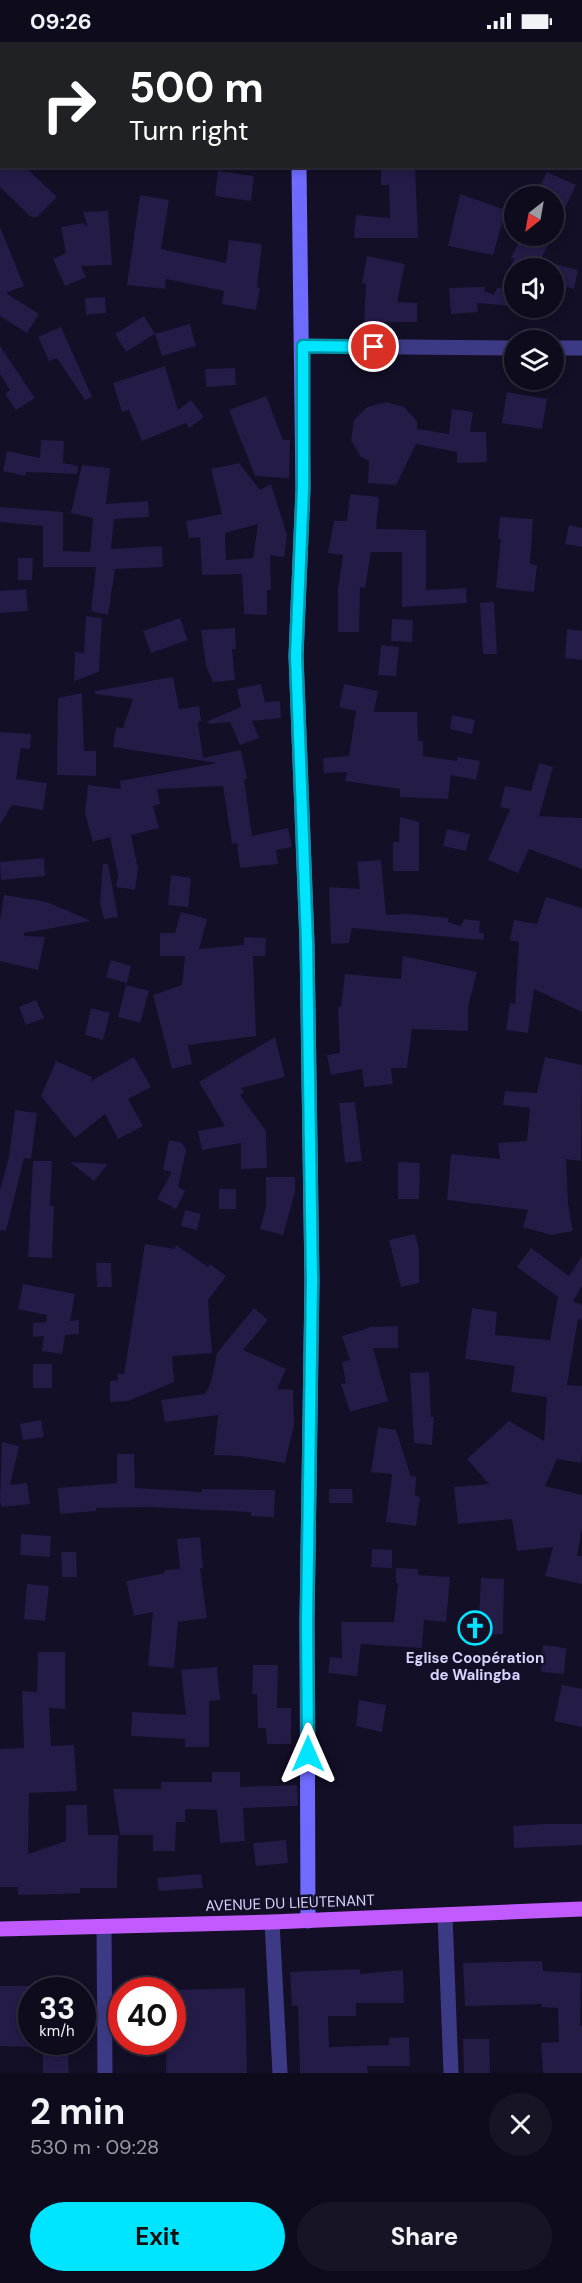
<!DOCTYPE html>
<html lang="en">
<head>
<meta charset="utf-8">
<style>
	:root { --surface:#0e0b1c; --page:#171425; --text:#f1f3f6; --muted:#9b9ba3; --line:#2e2b3b; --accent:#00e5ff }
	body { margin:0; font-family:"DM Sans",sans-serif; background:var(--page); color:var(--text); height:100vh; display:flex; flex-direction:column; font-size:22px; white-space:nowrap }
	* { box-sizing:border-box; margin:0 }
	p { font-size:20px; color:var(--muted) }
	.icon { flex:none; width:33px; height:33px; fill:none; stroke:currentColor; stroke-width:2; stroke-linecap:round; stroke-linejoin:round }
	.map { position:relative; height:2031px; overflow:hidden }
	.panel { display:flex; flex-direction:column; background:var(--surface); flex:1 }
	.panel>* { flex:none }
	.top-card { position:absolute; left:0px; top:0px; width:582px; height:126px; box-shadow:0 3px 9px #0003,0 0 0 2px var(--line); background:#202124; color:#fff; overflow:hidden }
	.needle { width:39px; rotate:211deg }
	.fabs { position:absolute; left:504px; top:144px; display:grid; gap:12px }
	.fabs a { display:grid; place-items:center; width:60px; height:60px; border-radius:50%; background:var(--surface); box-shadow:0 3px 9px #0003,0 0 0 2px var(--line); font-size:30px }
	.speed { position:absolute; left:18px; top:1935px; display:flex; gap:12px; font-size:30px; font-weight:700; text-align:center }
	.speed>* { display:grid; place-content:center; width:78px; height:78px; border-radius:50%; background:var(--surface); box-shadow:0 3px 9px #0003,0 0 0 2px var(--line); line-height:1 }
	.speed small { font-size:15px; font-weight:400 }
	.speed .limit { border:9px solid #d22; background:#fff; color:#111 }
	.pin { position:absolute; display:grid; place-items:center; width:51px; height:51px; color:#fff; margin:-26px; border:3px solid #fff; border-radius:50%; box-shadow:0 2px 6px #0007 }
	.me { position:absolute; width:66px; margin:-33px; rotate:0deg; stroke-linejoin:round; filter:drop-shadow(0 0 4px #0008) }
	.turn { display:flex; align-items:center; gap:21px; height:126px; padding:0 30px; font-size:27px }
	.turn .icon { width:78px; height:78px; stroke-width:2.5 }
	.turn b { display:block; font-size:42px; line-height:51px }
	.round { display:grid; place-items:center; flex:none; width:63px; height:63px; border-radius:32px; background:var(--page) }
	.headline { display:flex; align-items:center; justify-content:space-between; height:102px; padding:0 30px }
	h1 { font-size:36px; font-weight:700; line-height:45px }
	.cta { display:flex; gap:12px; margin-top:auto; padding:12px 30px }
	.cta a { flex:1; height:69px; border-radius:36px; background:var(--accent); color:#111; font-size:24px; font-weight:700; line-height:69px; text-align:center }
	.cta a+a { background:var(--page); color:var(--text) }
	.status { display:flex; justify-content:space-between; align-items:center; height:42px; padding:0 30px; background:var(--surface); direction:ltr }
	.status svg { height:16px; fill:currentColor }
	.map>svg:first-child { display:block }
</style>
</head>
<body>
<div class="status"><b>09:26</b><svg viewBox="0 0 49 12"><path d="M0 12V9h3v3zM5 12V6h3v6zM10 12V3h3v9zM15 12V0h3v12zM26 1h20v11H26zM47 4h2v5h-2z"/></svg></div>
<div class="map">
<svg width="582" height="2031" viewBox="0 0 582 2031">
	<rect width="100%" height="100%" fill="#130f26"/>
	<path fill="#241b47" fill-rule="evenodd" d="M 0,124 L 24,124 L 57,155 L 37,175 L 31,175 L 0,145 Z
		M 381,124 L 415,124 L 418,196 L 354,196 L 356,173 L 390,176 L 389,143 L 381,143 Z
		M 218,129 L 254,134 L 251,159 L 215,154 Z
		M 547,130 L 576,143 L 554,190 L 554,154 L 540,154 L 543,147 L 539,146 Z
		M 460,152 L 506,168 L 493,213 L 448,204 Z
		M 140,153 L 169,158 L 161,207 L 226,221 L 229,198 L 262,202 L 257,245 L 260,246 L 256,268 L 222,262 L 224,249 L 166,237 L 165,247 L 127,243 Z
		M 108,169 L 112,223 L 81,224 L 86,235 L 65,244 L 53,217 L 66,211 L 61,185 L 83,181 L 88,185 L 83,170 Z
		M 0,185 L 24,244 L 6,251 L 39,272 L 27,291 L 0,274 Z
		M 522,194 L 552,194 L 537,226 L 510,226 L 514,216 L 511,216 Z
		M 367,214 L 405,222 L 397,260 L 417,261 L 417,280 L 364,280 L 366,242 L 362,241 Z
		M 554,222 L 578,228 L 574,247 L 554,242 Z
		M 475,245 L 485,245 L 484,249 L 494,253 L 497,246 L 514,247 L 514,264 L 477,261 L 478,270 L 451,272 L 449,246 Z
		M 105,255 L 106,271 L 86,273 L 85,256 Z
		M 144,274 L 155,292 L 126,310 L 115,292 Z
		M 190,282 L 196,304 L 162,314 L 155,292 Z
		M 61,285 L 92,355 L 85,358 L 57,316 L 49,319 L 38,295 Z
		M 0,304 L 35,356 L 16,368 L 5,352 L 10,348 L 0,332 Z
		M 165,324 L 178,368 L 191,358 L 204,375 L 189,386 L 186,381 L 142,399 L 129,368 L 122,370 L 113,341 Z
		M 235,326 L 236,343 L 206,345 L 205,327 Z
		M 507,350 L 547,357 L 542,387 L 502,381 Z
		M 266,354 L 283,398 L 290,398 L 289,436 L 255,434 L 229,368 Z
		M 386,360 L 404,365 L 417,379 L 417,387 L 449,392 L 452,367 L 473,370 L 470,390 L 486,390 L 487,420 L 457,421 L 457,410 L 416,402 L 396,443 L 368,441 L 369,419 L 361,415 L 351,398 L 354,378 L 367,365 Z
		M 41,398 L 64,399 L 63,421 L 78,424 L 77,432 L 26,430 L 25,434 L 3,429 L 7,409 L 40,416 Z
		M 239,421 L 260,448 L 271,442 L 287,493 L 284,515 L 270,513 L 271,548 L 267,548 L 267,573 L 244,572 L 242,532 L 202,533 L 200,495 L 189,496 L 186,479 L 222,472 L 211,427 ZM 258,482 L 253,516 L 226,518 L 225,491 Z
		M 82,423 L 110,426 L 106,462 L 148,459 L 149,475 L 114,477 L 111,507 L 162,504 L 163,525 L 115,527 L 108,573 L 91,569 L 96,525 L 43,525 L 43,484 L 0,480 L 0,465 L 63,470 L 63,509 L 90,510 L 93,476 L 71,471 Z
		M 350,452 L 379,455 L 376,487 L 426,488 L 426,548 L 466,546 L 467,561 L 402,565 L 402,510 L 371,510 L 365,546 L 360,545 L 359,590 L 338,590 L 338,547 L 343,513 L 328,511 L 334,479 L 347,479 Z
		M 500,475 L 533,477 L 530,522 L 537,523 L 534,550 L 496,546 L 501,497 L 498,497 Z
		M 569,483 L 582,486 L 582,505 L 565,502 Z
		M 18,516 L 33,516 L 32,538 L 18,538 Z
		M 26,547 L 28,569 L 0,571 L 0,549 Z
		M 494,560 L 497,612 L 483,612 L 480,561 Z
		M 86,574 L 102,576 L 99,630 L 74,639 L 75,610 L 84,611 Z
		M 180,576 L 188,598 L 151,611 L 143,589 Z
		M 392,577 L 413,578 L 412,600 L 391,599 Z
		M 235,586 L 236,607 L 232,607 L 235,638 L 213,640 L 206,624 L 201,588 Z
		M 567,587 L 582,589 L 582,618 L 565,616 Z
		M 381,603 L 399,605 L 396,634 L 378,633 Z
		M 173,635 L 179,667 L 199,664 L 201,679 L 198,680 L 203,716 L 241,708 L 247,737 L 244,737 L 252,794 L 288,786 L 292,805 L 276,808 L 278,822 L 240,826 L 237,801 L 232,802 L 223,744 L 157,747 L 160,762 L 153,764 L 159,786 L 131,793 L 138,827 L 135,848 L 116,845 L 118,833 L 110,795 L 93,800 L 85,772 L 88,743 L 121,747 L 120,739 L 217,721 L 113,705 L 116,685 L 123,686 L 133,657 L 95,652 L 95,649 Z
		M 261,642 L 265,660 L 280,659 L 281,676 L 252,679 L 259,696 L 240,703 L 230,680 L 209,682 L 208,679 L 241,665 L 237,647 Z
		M 344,642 L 378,649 L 374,670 L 417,670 L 418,699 L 423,699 L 423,714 L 457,719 L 458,715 L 480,719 L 476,738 L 451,733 L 448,757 L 400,755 L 400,747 L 345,739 L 347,730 L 324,731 L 323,716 L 349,714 L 356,669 L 339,665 Z
		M 82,651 L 84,709 L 96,709 L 96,734 L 57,733 L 58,656 Z
		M 452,673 L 475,678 L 472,692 L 450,687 Z
		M 0,690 L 31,692 L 30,707 L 21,706 L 16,737 L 47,741 L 43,768 L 12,763 L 0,783 Z
		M 539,721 L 553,725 L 539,774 L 582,776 L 582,827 L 529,807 L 518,831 L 488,818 L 510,767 L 500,765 L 505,744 L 531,749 Z
		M 400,775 L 419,780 L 419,829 L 393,829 L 393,800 L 399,800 Z
		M 447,787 L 470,792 L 466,809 L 443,804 Z
		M 44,816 L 45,834 L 1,838 L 0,820 Z
		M 381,818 L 386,873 L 408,872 L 449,876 L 448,880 L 461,884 L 464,877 L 480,879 L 479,890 L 484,892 L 483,898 L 352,886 L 349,901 L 331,902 L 329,845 L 360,847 L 357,820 Z
		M 103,822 L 108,822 L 118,875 L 104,877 L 100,861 Z
		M 171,833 L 191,836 L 188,865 L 168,863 Z
		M 4,853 L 47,860 L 91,879 L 24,891 L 24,894 L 45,895 L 38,928 L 0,919 L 0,878 Z
		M 546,855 L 582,866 L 582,970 L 534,947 L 528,991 L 506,988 L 510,961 L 515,962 L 519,900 L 510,898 L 514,878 L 537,882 Z
		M 181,870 L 207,877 L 199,907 L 244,903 L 244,895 L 266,896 L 265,914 L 253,914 L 256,994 L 188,1003 L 192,1022 L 172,1027 L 153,953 L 182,943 L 185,914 L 160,914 L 160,891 L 175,891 Z
		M 403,914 L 477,930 L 468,965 L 468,989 L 412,987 L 407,1026 L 391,1026 L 393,1042 L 364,1045 L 362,1027 L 331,1033 L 327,1013 L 340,1011 L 338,965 L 341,965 L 345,932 L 401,937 Z
		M 111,918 L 131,924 L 127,941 L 106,935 Z
		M 126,943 L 149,949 L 140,981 L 118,975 Z
		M 36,958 L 44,976 L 26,983 L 19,965 Z
		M 91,966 L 110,971 L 103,998 L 85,993 Z
		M 275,995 L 285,1035 L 241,1046 L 244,1050 L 240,1053 L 266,1089 L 267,1126 L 241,1127 L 241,1101 L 202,1108 L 198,1089 L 225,1084 L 199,1040 Z
		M 134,1015 L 151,1045 L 128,1057 L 143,1084 L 118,1097 L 105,1072 L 75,1096 L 41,1054 L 56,1019 L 92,1035 L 91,1039 Z
		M 545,1015 L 582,1023 L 581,1119 L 566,1117 L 568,1162 L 573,1189 L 551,1193 L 523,1185 L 528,1168 L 447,1158 L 451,1112 L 500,1117 L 498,1101 L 527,1099 L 530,1066 L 503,1063 L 505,1049 L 537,1051 Z
		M 355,1060 L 362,1119 L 345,1121 L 339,1061 Z
		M 15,1068 L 37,1071 L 31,1117 L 24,1116 L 6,1189 L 0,1188 L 0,1148 L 9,1115 Z
		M 169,1098 L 182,1101 L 186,1108 L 178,1145 L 185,1149 L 176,1167 L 157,1157 L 172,1130 L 163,1128 Z
		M 33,1119 L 52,1119 L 50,1164 L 54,1164 L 52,1216 L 28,1215 Z
		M 70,1120 L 108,1122 L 94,1139 Z
		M 398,1120 L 420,1121 L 419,1157 L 398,1157 Z
		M 266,1135 L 295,1135 L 295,1150 L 283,1193 L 260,1187 L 266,1165 Z
		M 219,1147 L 236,1147 L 236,1167 L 219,1167 Z
		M 185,1168 L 201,1172 L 197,1188 L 181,1184 Z
		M 415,1192 L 419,1207 L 419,1241 L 401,1245 L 389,1198 Z
		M 145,1202 L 175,1207 L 176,1203 L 208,1225 L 210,1222 L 226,1234 L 208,1258 L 212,1311 L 172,1314 L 174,1340 L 128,1359 L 110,1360 L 110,1339 L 118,1338 L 117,1332 L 124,1332 Z
		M 531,1206 L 569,1234 L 582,1214 L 582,1244 L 573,1259 L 582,1263 L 582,1278 L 578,1277 L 567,1343 L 582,1344 L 582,1412 L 581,1421 L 557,1417 L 545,1444 L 582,1453 L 582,1486 L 577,1514 L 582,1514 L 582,1542 L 545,1534 L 553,1505 L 517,1509 L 512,1477 L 458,1482 L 454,1445 L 489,1442 L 467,1417 L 509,1379 L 544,1399 L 547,1355 L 511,1350 L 515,1324 L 465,1317 L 472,1266 L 497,1270 L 495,1293 L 550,1298 L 558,1255 L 517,1225 Z
		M 96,1221 L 111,1221 L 112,1245 L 97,1245 Z
		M 23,1242 L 75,1252 L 70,1279 L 79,1278 L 79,1292 L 65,1293 L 62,1312 L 42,1309 L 44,1294 L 33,1295 L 33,1281 L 46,1280 L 47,1273 L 18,1267 Z
		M 254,1266 L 268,1278 L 243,1308 L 286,1327 L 277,1347 L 293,1348 L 294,1383 L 285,1421 L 241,1414 L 214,1413 L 218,1373 L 165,1380 L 161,1358 L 205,1352 L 211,1340 L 217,1311 Z
		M 398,1284 L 398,1306 L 373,1306 L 388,1359 L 350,1370 L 341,1342 L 346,1341 L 342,1320 L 350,1318 L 342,1294 L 371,1285 Z
		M 33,1322 L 52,1322 L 52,1346 L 33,1346 Z
		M 429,1330 L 431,1375 L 434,1375 L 432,1403 L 414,1401 L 410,1331 Z
		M 41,1378 L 44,1395 L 23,1398 L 20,1382 Z
		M 378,1385 L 396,1388 L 411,1435 L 416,1434 L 415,1454 L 420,1455 L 416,1484 L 386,1480 L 392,1432 L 371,1430 Z
		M 2,1400 L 19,1404 L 10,1443 L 27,1441 L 30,1462 L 2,1465 L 0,1460 Z
		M 117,1412 L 134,1412 L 135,1446 L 202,1450 L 202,1447 L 275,1448 L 274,1475 L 251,1474 L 251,1470 L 148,1465 L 96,1466 L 96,1469 L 60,1472 L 58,1446 L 117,1441 Z
		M 329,1447 L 352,1447 L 353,1461 L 329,1461 Z
		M 21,1492 L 51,1494 L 50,1515 L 20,1513 Z
		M 200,1495 L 203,1526 L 200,1526 L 207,1576 L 178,1580 L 174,1626 L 148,1624 L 153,1570 L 134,1574 L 126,1539 L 165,1531 L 165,1528 L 180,1527 L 177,1497 Z
		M 372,1507 L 392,1508 L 392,1526 L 371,1525 Z
		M 61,1510 L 76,1510 L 77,1535 L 62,1535 Z
		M 396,1526 L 418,1527 L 418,1533 L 450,1535 L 446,1580 L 424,1578 L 422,1606 L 361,1602 L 357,1634 L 328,1631 L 330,1615 L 342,1616 L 341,1580 L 394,1580 L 398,1541 L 396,1541 Z
		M 481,1536 L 504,1537 L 503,1592 L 462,1594 L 461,1577 L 479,1576 Z
		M 27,1542 L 49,1544 L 45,1579 L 24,1577 Z
		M 543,1603 L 566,1606 L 564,1632 L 541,1630 Z
		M 38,1610 L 65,1610 L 65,1667 L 49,1666 L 51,1704 L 74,1703 L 77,1749 L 29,1751 L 28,1812 L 66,1799 L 66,1763 L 87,1763 L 88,1793 L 118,1793 L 117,1846 L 80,1846 L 80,1851 L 61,1852 L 18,1853 L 18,1845 L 0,1845 L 0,1707 L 24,1706 L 22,1649 L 37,1650 Z
		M 253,1623 L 278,1623 L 277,1666 L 291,1666 L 291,1702 L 267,1702 L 266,1686 L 258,1686 L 257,1652 L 252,1652 Z
		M 217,1625 L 220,1658 L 209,1659 L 209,1705 L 185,1705 L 185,1697 L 131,1694 L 132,1670 L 186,1673 L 181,1628 Z
		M 562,1643 L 582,1647 L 582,1685 L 554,1679 Z
		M 359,1658 L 386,1663 L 382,1690 L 356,1684 Z
		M 212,1730 L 240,1730 L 240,1745 L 297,1743 L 298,1764 L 243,1766 L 245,1799 L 220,1801 L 217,1768 L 185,1767 L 185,1780 L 176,1780 L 175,1809 L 153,1809 L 153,1793 L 120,1793 L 113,1747 L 161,1747 L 161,1740 L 212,1740 Z
		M 545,1782 L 582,1782 L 582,1803 L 514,1806 L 513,1784 Z
		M 286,1798 L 288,1821 L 256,1824 L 253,1801 Z
		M 201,1832 L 203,1846 L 159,1849 L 157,1836 Z
		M 542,1919 L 543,1929 L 581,1931 L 580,1984 L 582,1984 L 582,2031 L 543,2031 L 541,2001 L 559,2000 L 558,1966 L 541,1965 L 542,1962 L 465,1964 L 463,1921 Z
		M 360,1927 L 360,1932 L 403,1928 L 404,1961 L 356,1961 L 356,1974 L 328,1974 L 329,2005 L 389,2003 L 389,1996 L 409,1995 L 410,2024 L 367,2024 L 368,2031 L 300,2031 L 298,1964 L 292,1964 L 290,1930 Z
		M 0,1944 L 32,1944 L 32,2005 L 0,2004 Z
		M 245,1946 L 247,2031 L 166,2031 L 167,2000 L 172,2000 L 172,1948 Z
		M 463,1997 L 489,1997 L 490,2031 L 464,2031 Z
		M 43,2000 L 67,2000 L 69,2031 L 43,2031 Z"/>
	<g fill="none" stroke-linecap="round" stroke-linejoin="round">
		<path stroke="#3d3a85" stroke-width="15" d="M 303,304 L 514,306
			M 554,306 L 582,306
			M 445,1873 L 451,2031
			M 272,1880 L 280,2031
			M 104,1885 L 105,2031"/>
		<path stroke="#6f6bff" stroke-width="15" d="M 296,0 L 296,2
			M 299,124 L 303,447 L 296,614 L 307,901 L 312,1239 L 307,1580 L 308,1879"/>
		<path stroke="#c25bff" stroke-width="15" d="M 0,1887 L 272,1880 L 582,1867"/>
	</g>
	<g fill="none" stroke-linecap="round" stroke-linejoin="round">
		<g stroke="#0095a6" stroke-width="15">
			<path id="route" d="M 308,1712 L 307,1580 L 312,1239 L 307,901 L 296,614 L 303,447 L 303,304 L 374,305"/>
		</g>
		<use href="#route" stroke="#00e5ff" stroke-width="10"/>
	</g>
	<defs>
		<g id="church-ring" transform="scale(1.725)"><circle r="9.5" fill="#130f26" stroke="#00e5ff" stroke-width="1.5"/><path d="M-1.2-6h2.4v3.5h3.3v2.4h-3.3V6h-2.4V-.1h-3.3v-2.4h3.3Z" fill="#00e5ff"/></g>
	</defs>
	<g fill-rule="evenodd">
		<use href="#church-ring" x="475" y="1586"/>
	</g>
	<g text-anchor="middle" stroke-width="5" stroke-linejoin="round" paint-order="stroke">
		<g font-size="15" font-weight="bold" fill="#d9d4ff" stroke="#130f26">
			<text x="475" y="1621">Eglise Coopération<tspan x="475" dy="17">de Walingba</tspan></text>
		</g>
		<g font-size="15" fill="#d9d4ff" stroke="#130f26">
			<text transform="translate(290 1861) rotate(-2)" y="5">AVENUE DU LIEUTENANT</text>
		</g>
	</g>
</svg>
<div class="fabs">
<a><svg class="needle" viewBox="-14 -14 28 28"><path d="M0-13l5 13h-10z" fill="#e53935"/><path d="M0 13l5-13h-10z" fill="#9b9ba3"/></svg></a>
<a><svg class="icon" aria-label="sound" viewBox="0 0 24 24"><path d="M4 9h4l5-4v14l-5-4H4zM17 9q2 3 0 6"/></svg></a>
<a><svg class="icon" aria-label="layers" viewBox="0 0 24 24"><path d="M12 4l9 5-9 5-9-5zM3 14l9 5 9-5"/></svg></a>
</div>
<div class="speed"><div>33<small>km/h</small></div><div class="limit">40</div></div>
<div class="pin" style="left:374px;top:305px;background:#d93025"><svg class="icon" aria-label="arrive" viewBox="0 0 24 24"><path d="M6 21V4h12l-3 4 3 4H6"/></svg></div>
<svg class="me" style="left:308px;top:1712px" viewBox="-20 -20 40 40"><path d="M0-17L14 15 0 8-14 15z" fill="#00e5ff" stroke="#fff" stroke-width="4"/></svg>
<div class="top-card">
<div class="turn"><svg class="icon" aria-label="right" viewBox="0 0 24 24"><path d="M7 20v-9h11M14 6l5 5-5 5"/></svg><div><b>500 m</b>Turn right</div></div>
</div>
</div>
<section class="panel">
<div class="headline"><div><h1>2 min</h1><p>530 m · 09:28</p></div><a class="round"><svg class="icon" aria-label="close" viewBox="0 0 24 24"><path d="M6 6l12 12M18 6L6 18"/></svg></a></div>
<div class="cta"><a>Exit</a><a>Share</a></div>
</section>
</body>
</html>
